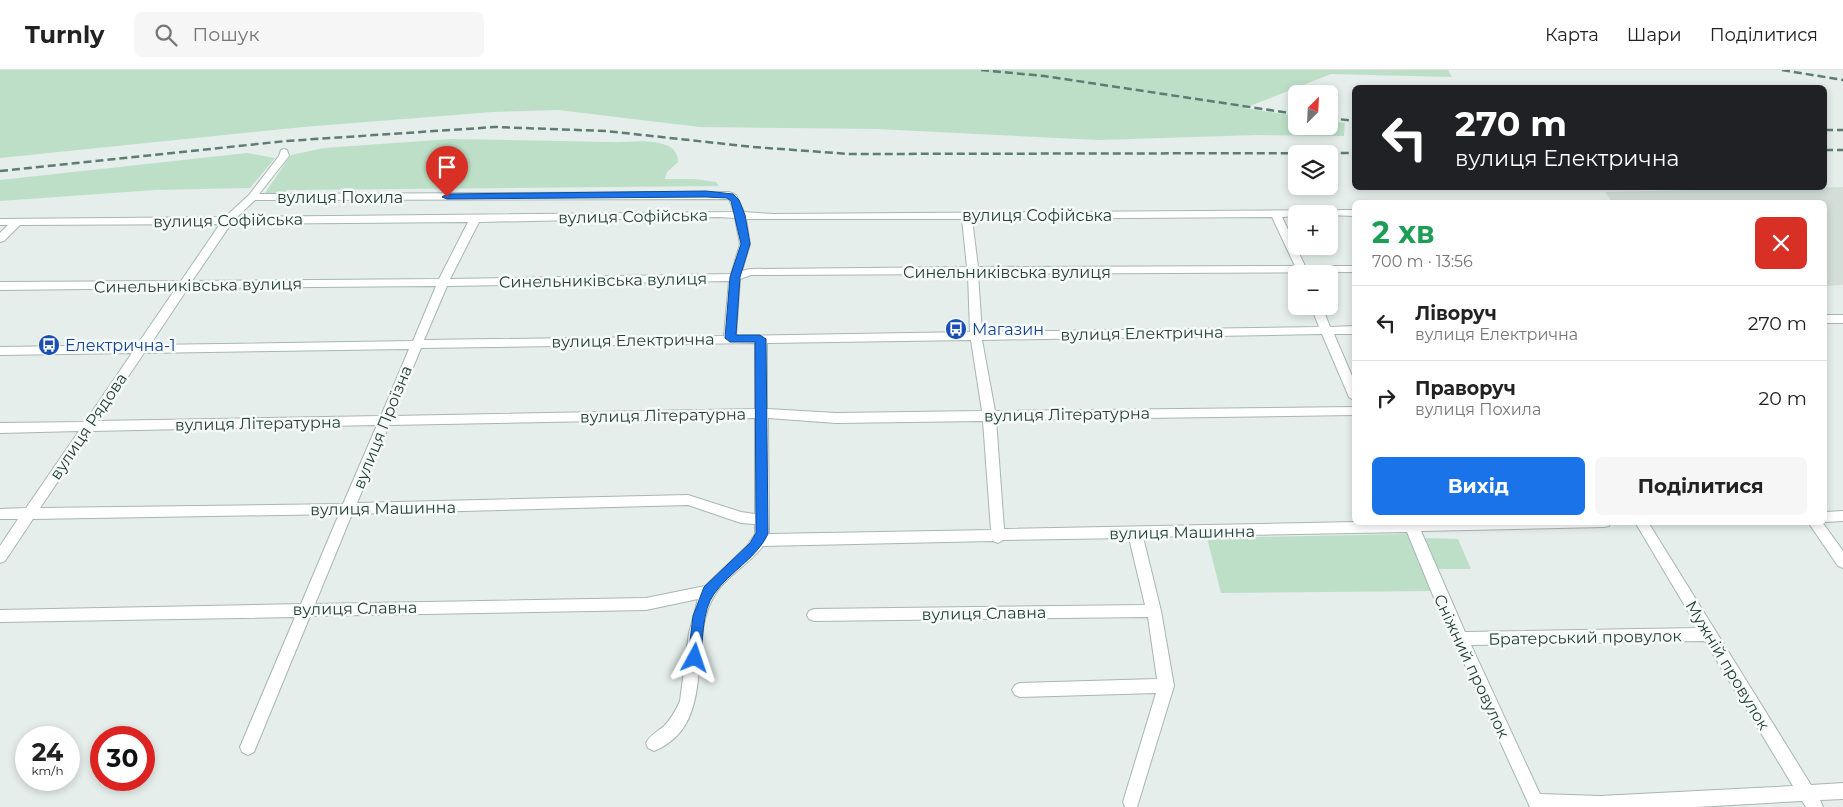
<!DOCTYPE html>
<html lang="uk">
<head>
<meta charset="utf-8">
<style>
	:root { --surface:#fff; --page:#f6f6f6; --text:#222; --muted:#767676; --line:#e0e0e0; --accent:#1a73e8 }
	body { margin:0; font-family:Montserrat,sans-serif; background:var(--page); color:var(--text); height:100vh; display:flex; flex-direction:column; font-size:19px; white-space:nowrap }
	* { box-sizing:border-box; margin:0 }
	p { font-size:16px; color:var(--muted) }
	.icon { flex:none; width:28px; height:28px; fill:none; stroke:currentColor; stroke-width:2; stroke-linecap:round; stroke-linejoin:round }
	.map { position:relative; flex:1; overflow:hidden }
	.details { position:absolute; left:1352px; top:130px; width:475px; height:325px; display:flex; flex-direction:column; background:var(--surface); border-radius:8px; box-shadow:0 2px 8px #0003 }
	.details>* { flex:none }
	.hud { position:absolute; left:1352px; top:15px; width:475px; height:105px; border-radius:8px; box-shadow:0 2px 8px #0003; background:#202124; color:#fff; overflow:hidden }
	.needle { width:32px; rotate:24deg }
	.fabs { position:absolute; left:1288px; top:15px; display:grid; gap:10px }
	.fabs a { display:grid; place-items:center; width:50px; height:50px; border-radius:8px; background:var(--surface); box-shadow:0 2px 8px #0003; font-size:25px }
	.speed { position:absolute; left:15px; top:656px; display:flex; gap:10px; font-size:25px; font-weight:700; text-align:center }
	.speed>* { display:grid; place-content:center; width:65px; height:65px; border-radius:50%; background:var(--surface); box-shadow:0 2px 8px #0003; line-height:1 }
	.speed small { font-size:12px; font-weight:400 }
	.speed .limit { border:8px solid #d22; background:#fff; color:#111 }
	.pin { position:absolute; display:grid; place-items:center; width:42px; height:42px; color:#fff; margin:-51px -21px; border-radius:50% 50% 50% 0; rotate:-45deg; box-shadow:0 0 5px #0007 }
	.pin .icon { rotate:45deg }
	.me { position:absolute; width:55px; margin:-28px; rotate:5deg; stroke-linejoin:round; filter:drop-shadow(0 0 4px #0008) }
	.turn { display:flex; align-items:center; gap:18px; height:105px; padding:0 20px; font-size:22px }
	.turn .icon { width:65px; height:65px; stroke-width:2.5 }
	.turn b { display:block; font-size:35px; line-height:42px }
	.round { display:grid; place-items:center; flex:none; width:52px; height:52px; border-radius:8px; background:var(--page) }
	.summary { display:flex; align-items:center; justify-content:space-between; height:85px; padding:0 20px }
	h1 { font-size:30px; font-weight:700; line-height:38px; color:#1e9e55 }
	.primary-button { display:flex; gap:10px; margin-top:auto; padding:10px 20px }
	.primary-button a { flex:1; height:58px; border-radius:8px; background:var(--accent); color:#fff; font-size:20px; font-weight:700; line-height:58px; text-align:center }
	.primary-button a+a { background:var(--page); color:var(--text) }
	ul { padding:0; list-style:none }
	li { display:flex; align-items:center; gap:15px; height:75px; padding:0 20px; border-top:1px solid var(--line) }
	li div { flex:1 }
	li b { display:block; font-size:19px }
	li em { font-style:normal }
	header { display:flex; align-items:center; gap:30px; box-sizing:border-box; height:70px; padding:0 25px; background:var(--surface); border-bottom:1px solid var(--line) }
	header strong { font-size:24px }
	nav { display:flex; gap:28px; margin-inline-start:auto; font-size:18px }
	.search { width:350px; height:45px; background:var(--page); display:flex; align-items:center; gap:12px; box-sizing:border-box; padding:0 18px; border-radius:8px; color:var(--muted); font-size:19px }
	.map>svg:first-child { display:block }
</style>
</head>
<body>
<header>
<strong>Turnly</strong>
<div class="search"><svg class="icon" aria-label="search" viewBox="0 0 24 24"><circle cx="10" cy="10" r="6"/><path d="M15 15l6 6"/></svg>Пошук</div>
<nav><a>Карта</a><a>Шари</a><a>Поділитися</a></nav>
</header>
<div class="map">
<svg width="1843" height="737" viewBox="0 0 1843 737">
	<rect width="100%" height="100%" fill="#e5eeea"/>
	<path fill="#d3ded9" d="M 1843,117 L 1843,215 L 1825,216 L 1825,132 L 1612,132 L 1605,122 Z"/>
	<path fill="#bddfc7" d="M 0,0 L 1448,0 L 1452,7 L 1331,4 L 1245,38 L 1296,46 L 1296,56 L 1329,56 L 1329,51 L 1345,53 L 1344,66 L 1257,65 L 1099,70 L 877,59 L 700,57 L 558,40 L 492,42 L 303,57 L 0,88 Z
		M 451,69 C 504,70 556,71 609,72 C 628,73 648,68 666,75 C 674,78 678,84 678,92 L 667,102 L 665,109 L 694,109 L 716,112 L 719,116 L 287,120 L 283,126 L 269,126 L 265,123 L 291,85 L 324,78 Z
		M 247,83 L 275,88 L 250,118 L 155,120 L 0,131 L 0,110 Z
		M 1408,464 L 1433,521 L 1221,523 L 1207,468 Z
		M 1425,468 L 1458,469 L 1471,499 L 1438,499 Z"/>
	<g fill="none" stroke-linecap="round" stroke-linejoin="round">
		<g stroke="#a7b7b1" stroke-width="2">
			<path id="minor" d="M 284,79 L 287,80 L 289,86 L 259,124 L 729,122 L 736,125 L 744,142 L 773,144 L 1355,140 L 1355,146 L 1296,144 L 1296,146 L 1282,147 L 1305,196 L 1355,196 L 1355,202 L 978,204 L 982,262 L 1319,257 L 1311,236 L 1322,236 L 1330,257 L 1355,256 L 1355,264 L 1334,264 L 1355,313 L 1355,331 L 1349,327 L 1322,264 L 982,270 L 995,341 L 1355,337 L 1355,345 L 996,350 L 1004,459 L 1355,452 L 1610,452 L 1609,456 L 1604,457 L 1421,461 L 1465,562 L 1698,558 L 1635,452 L 1648,452 L 1811,715 L 1843,713 L 1843,729 L 1820,730 L 1823,737 L 1806,737 L 1802,731 L 1696,737 L 1530,737 L 1432,523 L 1407,462 L 1143,467 L 1161,541 L 1174,616 L 1137,737 L 1125,737 L 1123,732 L 1156,623 L 1020,627 L 1015,625 L 1012,620 L 1015,615 L 1020,613 L 1157,609 L 1148,547 L 814,551 L 809,549 L 807,545 L 809,541 L 814,539 L 1145,535 L 1129,468 L 1003,470 L 998,473 L 993,471 L 763,476 C 749,495 724,507 713,528 C 687,574 718,655 654,681 L 648,678 L 646,673 C 650,665 657,662 664,656 C 671,649 676,640 680,631 L 689,563 L 698,529 L 646,540 L 310,546 L 254,682 L 248,685 L 242,682 L 240,677 L 295,547 L 0,552 L 0,540 L 301,534 L 339,444 L 33,449 L 5,491 L 0,493 L 0,476 L 18,449 L 0,449 L 0,439 L 26,438 L 79,361 L 0,363 L 0,353 L 85,352 L 132,283 L 0,285 L 0,277 L 137,275 L 176,218 L 0,220 L 0,212 L 181,211 L 220,154 L 20,155 L 4,171 L 0,172 L 0,163 L 8,155 L 0,155 L 0,149 L 225,147 L 249,125 L 279,86 L 281,80 ZM 729,129 L 734,142 L 237,147 L 255,130 ZM 719,147 L 735,148 L 740,174 L 731,204 L 450,209 L 479,152 ZM 1272,147 L 1295,196 L 978,197 L 972,149 ZM 746,149 L 962,149 L 967,197 L 750,199 L 742,201 L 750,174 ZM 468,152 L 439,209 L 192,211 L 231,154 ZM 968,204 L 970,262 L 736,266 L 740,209 L 751,205 ZM 729,211 L 724,266 L 424,270 L 447,216 ZM 436,216 L 413,271 L 150,275 L 188,218 ZM 971,270 L 982,341 L 836,343 L 767,339 L 767,273 ZM 755,273 L 755,339 L 393,346 L 421,278 ZM 409,279 L 381,346 L 98,351 L 144,283 ZM 755,348 L 755,444 L 741,442 L 688,425 L 357,433 L 389,355 ZM 768,348 L 836,353 L 983,351 L 991,460 L 769,464 ZM 377,355 L 343,434 L 40,438 L 92,361 ZM 688,435 L 741,453 L 755,454 L 755,464 L 747,476 L 705,516 L 646,528 L 315,534 L 352,444 ZM 1705,571 L 1793,716 L 1600,726 L 1540,724 L 1471,575 Z
				M 1825,245 L 1843,245 L 1843,253 L 1825,253 Z
				M 1843,441 L 1843,451 L 1825,452 L 1825,442 Z
				M 1808,452 L 1822,452 L 1843,481 L 1843,498 L 1838,496 Z"/>
		</g>
		<use href="#minor" fill="#fff" fill-rule="evenodd"/>
		<path stroke="#5e7c74" stroke-width="2.5" stroke-dasharray="8 4" stroke-linecap="butt" d="M 981,0 L 1044,6 L 1296,44
			M 1782,0 L 1843,10
			M 1329,48 L 1355,51
			M 1825,60 L 1843,60
			M 1825,80 L 1843,80
			M 0,101 L 286,71 L 495,57 L 606,61 L 753,77 L 849,84 L 1355,83"/>
	</g>
	<path fill="#1a73e8" stroke="#114b97" d="M 706,121 L 733,124 L 739,130 L 745,145 L 750,174 L 740,207 L 736,265 L 760,265 L 766,269 L 768,464 C 756,489 730,501 714,524 C 702,541 703,568 701,588 L 699,592 L 695,594 L 690,592 L 688,588 L 693,546 L 704,517 L 750,473 L 756,463 L 755,272 L 730,272 L 725,268 L 730,207 L 741,174 L 731,131 L 727,128 L 706,127 L 447,129 L 442,127 L 447,124 Z"/>
	<defs>
		<g id="bus-disc" transform="scale(1.125)"><circle r="9.5" fill="#1a4fb4" stroke="#f6faf8"/><path d="M-5-6H5V4H4V6H2V4H-2V6H-4V4H-5ZM-3.5-4V0h7V-4ZM-3.5 1.2v1.5H-2V1.2ZM2 1.2v1.5H3.5V1.2Z" fill="#fff"/></g>
	</defs>
	<g fill-rule="evenodd">
		<use href="#bus-disc" x="956" y="259"/>
		<use href="#bus-disc" x="49" y="275"/>
	</g>
	<g text-anchor="middle" stroke-width="5" stroke-linejoin="round" paint-order="stroke">
		<g font-size="16" fill="#234139" stroke="#f6faf8">
			<text x="340" y="133">вулиця Похила</text>
			<text x="1037" y="151">вулиця Софійська</text>
			<text transform="translate(633 146) rotate(-1)" y="6">вулиця Софійська</text>
			<text transform="translate(228 150) rotate(-1)" y="6">вулиця Софійська</text>
			<text x="1007" y="208">Синельниківська вулиця</text>
			<text transform="translate(603 210) rotate(-1)" y="6">Синельниківська вулиця</text>
			<text transform="translate(198 215) rotate(-1)" y="6">Синельниківська вулиця</text>
			<text transform="translate(1142 263) rotate(-1)" y="6">вулиця Електрична</text>
			<text transform="translate(633 270) rotate(-1)" y="6">вулиця Електрична</text>
			<text transform="translate(1067 344) rotate(-1)" y="6">вулиця Літературна</text>
			<text transform="translate(663 345) rotate(-1)" y="6">вулиця Літературна</text>
			<text transform="translate(258 353) rotate(-1)" y="6">вулиця Літературна</text>
			<text transform="translate(88 356) rotate(-56)" y="6">вулиця Рядова</text>
			<text transform="translate(382 357) rotate(-68)" y="6">вулиця Проїзна</text>
			<text transform="translate(383 438) rotate(-1)" y="6">вулиця Машинна</text>
			<text transform="translate(1182 462) rotate(-1)" y="6">вулиця Машинна</text>
			<text transform="translate(355 538) rotate(-1)" y="6">вулиця Славна</text>
			<text transform="translate(984 543) rotate(-1)" y="6">вулиця Славна</text>
			<text transform="translate(1585 567) rotate(-1)" y="6">Братерський провулок</text>
			<text transform="translate(1728 595) rotate(59)" y="6">Мужній провулок</text>
			<text transform="translate(1472 596) rotate(65)" y="6">Сніжний провулок</text>
		</g>
		<g font-size="16" fill="#164399" stroke="#f6faf8" text-anchor="start">
			<text x="972" y="265">Магазин</text>
			<text x="65" y="281">Електрична-1</text>
		</g>
	</g>
</svg>
<div class="fabs">
<a><svg class="needle" viewBox="-14 -14 28 28"><path d="M0-13l5 13h-10z" fill="#e53935"/><path d="M0 13l5-13h-10z" fill="#767676"/></svg></a>
<a><svg class="icon" aria-label="layers" viewBox="0 0 24 24"><path d="M12 4l9 5-9 5-9-5zM3 14l9 5 9-5"/></svg></a>
<a>+</a>
<a>−</a>
</div>
<div class="speed"><div>24<small>km/h</small></div><div class="limit">30</div></div>
<div class="pin" style="left:447px;top:127px;background:#d93025"><svg class="icon" aria-label="arrive" viewBox="0 0 24 24"><path d="M6 21V4h12l-3 4 3 4H6"/></svg></div>
<svg class="me" style="left:695px;top:588px" viewBox="-20 -20 40 40"><path d="M0-17L14 15 0 8-14 15z" fill="#1a73e8" stroke="#fff" stroke-width="4"/></svg>
<div class="hud">
<div class="turn"><svg class="icon" aria-label="left" viewBox="0 0 24 24"><path d="M17 20v-9H6M10 6l-5 5 5 5"/></svg><div><b>270 m</b>вулиця Електрична</div></div>
</div>
<section class="details">
<div class="summary"><div><h1>2 хв</h1><p>700 m · 13:56</p></div><a class="round" style="background:#d93025;color:#fff"><svg class="icon" aria-label="close" viewBox="0 0 24 24"><path d="M6 6l12 12M18 6L6 18"/></svg></a></div>
<ul>
<li><svg class="icon" aria-label="left" viewBox="0 0 24 24"><path d="M17 20v-9H6M10 6l-5 5 5 5"/></svg><div><b>Ліворуч</b><p>вулиця Електрична</p></div><em>270 m</em></li>
<li><svg class="icon" aria-label="right" viewBox="0 0 24 24"><path d="M7 20v-9h11M14 6l5 5-5 5"/></svg><div><b>Праворуч</b><p>вулиця Похила</p></div><em>20 m</em></li>
</ul>
<div class="primary-button"><a>Вихід</a><a>Поділитися</a></div>
</section>
</div>
</body>
</html>
